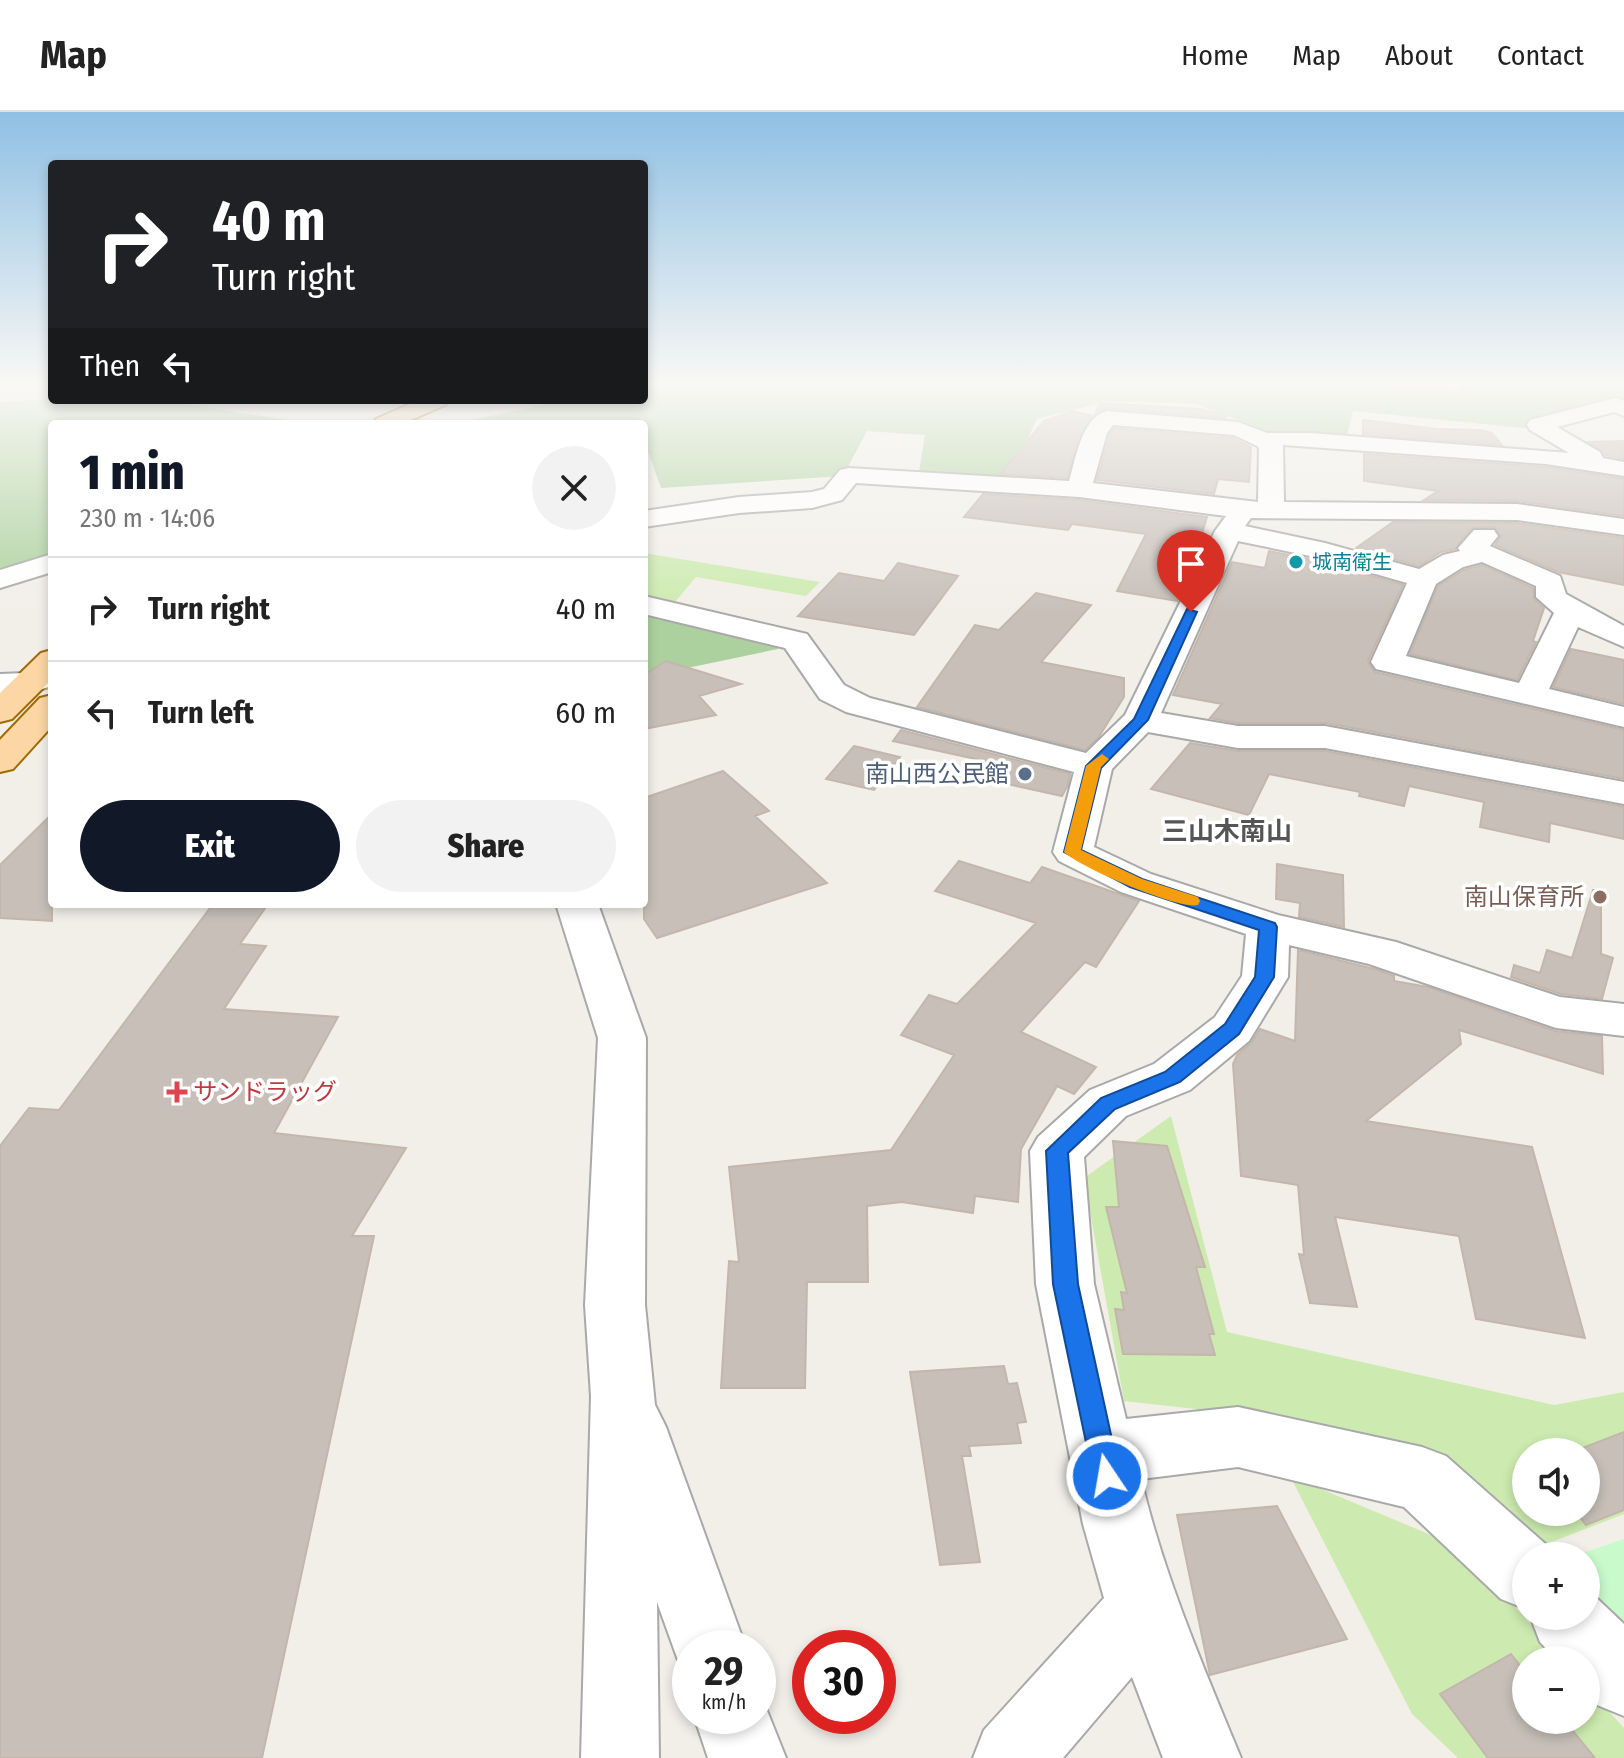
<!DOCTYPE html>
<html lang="en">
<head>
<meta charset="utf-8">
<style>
	:root { --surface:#fff; --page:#f2f2f2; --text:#222; --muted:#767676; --line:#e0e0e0; --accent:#111827 }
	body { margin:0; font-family:"Fira Sans Condensed","Noto Sans JP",sans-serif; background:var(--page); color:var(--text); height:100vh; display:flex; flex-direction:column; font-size:30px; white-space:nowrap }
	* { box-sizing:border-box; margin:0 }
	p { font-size:26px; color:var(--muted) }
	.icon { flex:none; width:44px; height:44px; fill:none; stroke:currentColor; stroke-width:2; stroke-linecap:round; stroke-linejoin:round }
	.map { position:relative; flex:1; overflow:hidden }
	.sheet { position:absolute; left:48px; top:308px; width:600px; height:488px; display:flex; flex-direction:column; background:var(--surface); border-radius:8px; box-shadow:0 4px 12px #0003 }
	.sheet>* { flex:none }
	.hud { position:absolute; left:48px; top:48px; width:600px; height:244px; border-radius:8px; box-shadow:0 4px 12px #0003; background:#202124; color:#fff; overflow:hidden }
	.tools { position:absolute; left:1512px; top:1326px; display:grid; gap:16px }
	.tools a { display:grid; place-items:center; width:88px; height:88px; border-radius:50%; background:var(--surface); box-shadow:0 4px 12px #0003; font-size:40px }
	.speed { position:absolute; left:672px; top:1518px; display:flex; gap:16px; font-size:40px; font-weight:700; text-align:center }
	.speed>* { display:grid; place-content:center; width:104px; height:104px; border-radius:50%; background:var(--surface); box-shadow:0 4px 12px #0003; line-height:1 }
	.speed small { font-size:20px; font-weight:400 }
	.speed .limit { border:12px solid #d22; background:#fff; color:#111 }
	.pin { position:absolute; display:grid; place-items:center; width:68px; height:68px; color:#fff; margin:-82px -34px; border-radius:50% 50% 50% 0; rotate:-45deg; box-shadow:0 0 8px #0007 }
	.pin .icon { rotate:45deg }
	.me { position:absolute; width:88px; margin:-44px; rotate:348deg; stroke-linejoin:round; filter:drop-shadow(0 0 6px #0008) }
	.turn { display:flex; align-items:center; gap:28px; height:168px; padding:0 32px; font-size:36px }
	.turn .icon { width:104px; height:104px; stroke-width:2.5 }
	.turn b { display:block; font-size:56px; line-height:68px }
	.then { display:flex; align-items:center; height:76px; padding:0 32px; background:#0003; gap:16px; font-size:30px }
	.round { display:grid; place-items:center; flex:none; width:84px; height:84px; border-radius:42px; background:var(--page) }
	.head { display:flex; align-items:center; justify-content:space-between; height:136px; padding:0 32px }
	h1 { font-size:48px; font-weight:800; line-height:60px; color:var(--accent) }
	.primary-button { display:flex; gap:16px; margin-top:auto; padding:16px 32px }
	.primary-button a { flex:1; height:92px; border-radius:48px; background:var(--accent); color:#fff; font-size:32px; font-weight:800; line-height:92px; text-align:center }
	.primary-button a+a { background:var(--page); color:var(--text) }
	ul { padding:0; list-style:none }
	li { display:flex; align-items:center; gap:24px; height:104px; padding:0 32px; border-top:2px solid var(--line) }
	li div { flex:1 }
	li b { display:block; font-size:30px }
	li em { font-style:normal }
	header { display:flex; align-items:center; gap:48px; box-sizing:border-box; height:112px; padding:0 40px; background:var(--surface); border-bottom:2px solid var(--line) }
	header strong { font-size:38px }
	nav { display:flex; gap:44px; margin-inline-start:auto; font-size:28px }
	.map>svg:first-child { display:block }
</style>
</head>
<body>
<header>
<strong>Map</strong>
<nav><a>Home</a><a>Map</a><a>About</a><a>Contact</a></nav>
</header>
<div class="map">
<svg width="1624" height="1646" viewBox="0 0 1624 1646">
	<rect width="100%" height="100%" fill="#f2efe9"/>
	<path fill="#cdebb0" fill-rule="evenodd" d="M 644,441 L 820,470 L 806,484 L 696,465 L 670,496 L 644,490 Z
		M 1171,1004 L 1227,1220 L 1554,1293 L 1624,1280 L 1624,1402 L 1544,1433 L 1249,1303 L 1124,1289 L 1084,1066 ZM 1526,1340 L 1586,1340 L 1586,1400 L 1526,1400 Z
		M 1290,1364 L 1462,1436 L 1563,1548 L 1526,1548 L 1526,1608 L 1586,1608 L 1586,1574 L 1624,1616 L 1624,1646 L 1458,1646 L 1412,1602 Z"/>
	<path fill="#add19e" d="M 644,272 L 1366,272 L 1458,279 L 1464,272 L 1611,272 L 1624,273 L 1624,294 L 1524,316 L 1353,299 L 1346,328 L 1268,320 L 1197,292 L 1108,289 L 1037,307 L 1009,367 L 919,360 L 925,323 L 867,319 L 843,364 L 661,376 L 647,337 L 644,337 L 644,312 L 455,312 L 565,288 L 644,288 Z
		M 52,287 L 160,288 L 312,312 L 52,312 L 52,443 L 0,456 L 0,290 Z
		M 644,497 L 776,531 L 778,537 L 644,565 Z"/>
	<path fill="#c8facc" d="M 1624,1427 L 1624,1541 L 1586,1491 L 1586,1444 L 1574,1444 Z"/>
	<path fill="#c7bfb8" stroke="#c4b6ab" stroke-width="2" d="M 1100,291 L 1200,297 L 1227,303 L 1226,306 L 1107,296 L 1095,302 Z
		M 1073,299 L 1092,304 L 1078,327 L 1067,366 L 1000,362 L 1044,309 Z
		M 1363,308 L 1437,317 L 1480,318 L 1492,321 L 1502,333 L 1363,322 Z
		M 1114,316 L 1233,326 L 1251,335 L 1249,370 L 1218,367 L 1214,382 L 1097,368 L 1110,322 Z
		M 1624,329 L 1624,347 L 1605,343 L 1589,330 Z
		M 1364,342 L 1546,355 L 1624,367 L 1624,404 L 1517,389 L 1424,388 L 1438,379 L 1364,369 Z
		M 983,382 L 1079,388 L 1207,405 L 1195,444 L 1199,445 L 1177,489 L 1117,479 L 1146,422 L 1072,412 L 1068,418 L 964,405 Z
		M 1393,410 L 1517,411 L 1624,426 L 1624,473 L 1558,460 L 1495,433 L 1501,424 L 1494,415 L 1472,416 L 1455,437 L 1441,440 L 1419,454 L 1356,436 Z
		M 1269,439 L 1319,449 L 1403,473 L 1368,549 L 1375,560 L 1624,618 L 1624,667 L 1326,611 L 1238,611 L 1210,606 L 1222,592 L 1173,583 L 1232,450 L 1265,456 Z
		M 898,451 L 958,464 L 914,523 L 798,504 L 839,461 L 884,469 Z
		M 1482,453 L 1533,476 L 1534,487 L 1544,496 L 1533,529 L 1536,530 L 1517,568 L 1410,542 L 1438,474 L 1464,458 Z
		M 1036,481 L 1091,493 L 1041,550 L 1124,566 L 1124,585 L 1098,626 L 1085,638 L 917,595 L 975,513 L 999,518 Z
		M 1571,537 L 1624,548 L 1624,592 L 1553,575 Z
		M 666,549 L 741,572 L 699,584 L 716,603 L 644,617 L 644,563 Z
		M 901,618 L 1070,662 L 1068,673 L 1062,684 L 975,665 L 985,649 L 893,629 Z
		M 1190,631 L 1238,639 L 1325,639 L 1624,695 L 1624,727 L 1550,711 L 1549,730 L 1480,715 L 1484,690 L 1409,674 L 1404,694 L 1359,684 L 1360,680 L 1269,662 L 1249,703 L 1151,677 Z
		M 854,634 L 900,645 L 874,678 L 826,667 Z
		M 723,659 L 769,699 L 755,704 L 827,771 L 657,826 L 644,807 L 644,686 Z
		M 52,702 L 52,809 L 0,806 L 0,753 Z
		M 959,749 L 1030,771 L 1042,755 L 1139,789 L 1096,855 L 1085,850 L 1021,920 L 1096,955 L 1074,982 L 1057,974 L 1021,1037 L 1018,1090 L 975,1084 L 973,1101 L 902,1090 L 867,1094 L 868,1170 L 807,1170 L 805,1276 L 721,1276 L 729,1149 L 739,1150 L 729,1055 L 891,1038 L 954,943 L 901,923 L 929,883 L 957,892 L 1036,811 L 935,779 Z
		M 1277,752 L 1343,763 L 1344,815 L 1299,805 L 1300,791 L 1276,787 Z
		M 1593,778 L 1601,779 L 1601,842 L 1613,846 L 1602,887 L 1561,882 L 1511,865 L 1514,853 L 1540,861 L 1547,838 L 1572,846 Z
		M 213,792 L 268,792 L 240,832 L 266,834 L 224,897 L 338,905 L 274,1021 L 406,1036 L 352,1124 L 374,1124 L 262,1646 L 0,1646 L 0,1034 L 29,996 L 59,998 Z
		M 1298,838 L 1378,858 L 1394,864 L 1394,869 L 1428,875 L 1555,919 L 1602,924 L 1603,962 L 1459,918 L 1461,932 L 1366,1009 L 1532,1035 L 1585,1226 L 1476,1207 L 1459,1124 L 1335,1105 L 1357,1195 L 1310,1191 L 1299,1142 L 1304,1143 L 1298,1073 L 1241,1064 L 1233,952 L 1237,943 L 1251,931 L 1260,917 L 1295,929 Z
		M 1113,1029 L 1167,1034 L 1205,1155 L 1196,1155 L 1214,1222 L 1209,1222 L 1215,1243 L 1123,1242 L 1115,1197 L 1124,1198 L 1121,1180 L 1127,1181 L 1106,1095 L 1119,1095 Z
		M 1004,1254 L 1008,1272 L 1017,1271 L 1026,1310 L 1017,1311 L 1021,1331 L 969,1334 L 971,1344 L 962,1344 L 980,1450 L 940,1453 L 910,1260 Z
		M 1624,1320 L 1624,1398 L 1586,1413 L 1576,1400 L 1586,1400 L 1586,1340 L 1572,1340 Z
		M 1277,1394 L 1347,1527 L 1210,1563 L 1177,1403 Z
		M 1511,1542 L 1526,1561 L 1526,1608 L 1564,1608 L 1595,1646 L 1488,1646 L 1440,1582 Z"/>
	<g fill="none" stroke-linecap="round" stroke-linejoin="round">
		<g stroke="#a9a9a9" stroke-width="4">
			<path id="minor" d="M 1616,286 L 1624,289 L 1624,304 L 1614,300 L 1557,315 L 1600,340 L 1603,346 L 1624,350 L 1624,364 L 1546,352 L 1283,333 L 1284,390 L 1517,392 L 1624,407 L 1624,423 L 1517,408 L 1251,406 L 1245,414 L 1325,431 L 1419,457 L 1443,443 L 1460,439 L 1458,436 L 1474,418 L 1494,418 L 1498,424 L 1490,434 L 1560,464 L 1566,482 L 1624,514 L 1624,535 L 1578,515 L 1549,577 L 1624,595 L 1624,615 L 1376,557 L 1371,550 L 1407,471 L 1320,446 L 1238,429 L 1161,601 L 1238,614 L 1325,614 L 1624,670 L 1624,692 L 1325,636 L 1238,636 L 1148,620 L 1112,657 L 1094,735 L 1151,762 L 1278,803 L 1396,830 L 1560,885 L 1624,892 L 1624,924 L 1556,916 L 1369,852 L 1289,833 L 1288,865 L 1249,929 L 1190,978 L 1126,1004 L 1084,1045 L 1094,1172 L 1126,1307 L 1238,1295 L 1422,1335 L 1446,1344 L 1551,1437 L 1554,1444 L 1526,1444 L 1526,1497 L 1501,1487 L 1404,1395 L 1238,1355 L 1141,1367 C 1164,1464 1203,1554 1241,1646 L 1163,1646 L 1132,1565 L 1063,1646 L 973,1646 L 984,1618 L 1104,1486 L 1083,1412 L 1036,1172 L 1030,1039 L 1038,1025 L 1090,978 L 1154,952 L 1215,905 L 1242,864 L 1246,822 L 1121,780 L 1059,749 L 1053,740 L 1074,660 L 846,600 L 820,587 L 785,536 L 644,502 L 644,484 L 807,522 L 844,573 L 870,586 L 1086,641 L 1125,603 L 1215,419 L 1226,404 L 1079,385 L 856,371 L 842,388 L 812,396 L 739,401 L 644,415 L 644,399 L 739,385 L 812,380 L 824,377 L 840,358 L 849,356 L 1069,369 C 1076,347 1081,306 1107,299 L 1238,310 L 1267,321 L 1311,321 L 1569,341 L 1530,318 L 1527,313 L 1530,308 ZM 1113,313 L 1234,323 L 1257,334 L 1259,336 L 1258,390 L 1093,371 L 1107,321 ZM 1482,450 L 1536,474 L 1536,485 L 1554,501 L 1519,571 L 1406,544 L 1436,472 L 1463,455 Z
				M 52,442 L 52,460 L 0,476 L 0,458 Z
				M 52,553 L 52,574 L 29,581 L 0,582 L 0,562 L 25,561 Z
				M 556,792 L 598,792 L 646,926 L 645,1193 L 655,1293 L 666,1315 L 746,1536 L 690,1536 L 690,1565 L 683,1562 L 657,1490 L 659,1646 L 581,1646 L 591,1284 L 585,1193 L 598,926 Z
				M 1586,1476 L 1624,1512 L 1624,1604 L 1597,1593 L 1586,1580 L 1586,1548 L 1557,1548 L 1540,1530 L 1530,1504 L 1586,1504 Z
				M 758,1576 L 786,1646 L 708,1646 L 694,1604 L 758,1604 Z"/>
		</g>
		<g stroke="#a06b00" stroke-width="4">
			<path id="major" d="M 419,288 L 448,288 L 445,293 L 402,312 L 373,312 L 376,307 Z
				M 52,538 L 52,567 L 12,607 L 0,610 L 0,581 L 41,541 Z
				M 52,583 L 52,614 L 13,657 L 0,660 L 0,628 L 40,586 Z"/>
		</g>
		<use href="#minor" fill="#fff" fill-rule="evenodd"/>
		<use href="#major" fill="#fcd6a4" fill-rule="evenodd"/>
	</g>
	<linearGradient id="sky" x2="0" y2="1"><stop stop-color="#8fc0e4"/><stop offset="0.54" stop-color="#f9f8f5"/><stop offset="1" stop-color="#f9f8f5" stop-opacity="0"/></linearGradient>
	<rect width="1624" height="502" fill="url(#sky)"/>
	<path fill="#1a73e8" stroke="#114b97" stroke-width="2" d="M 1187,497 L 1197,500 L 1148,608 L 1101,656 L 1081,738 L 1142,767 L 1275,811 L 1277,815 L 1274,865 L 1239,922 L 1180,970 L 1115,997 L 1068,1041 L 1078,1172 L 1120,1364 L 1116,1374 L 1107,1378 L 1097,1374 L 1093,1364 L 1053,1172 L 1046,1039 L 1101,986 L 1165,960 L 1225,912 L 1255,865 L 1259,818 L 1130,775 L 1064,740 L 1086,654 L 1134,607 Z"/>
	<path fill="#f59e0b" d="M 1102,642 L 1109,647 L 1101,655 L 1081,738 L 1142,767 L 1198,785 L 1200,789 L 1198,793 C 1179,798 1079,755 1064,740 L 1086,654 Z"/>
	<circle fill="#0f9aa8" stroke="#fff" stroke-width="3" cx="1296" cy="450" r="8"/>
	<circle fill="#5c6f8a" stroke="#fff" stroke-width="3" cx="1025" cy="662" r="8"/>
	<circle fill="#8d6e63" stroke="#fff" stroke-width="3" cx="1600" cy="785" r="8"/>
	<path fill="#e0444e" stroke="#fff" stroke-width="3" d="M173 968h8v8h8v8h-8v8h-8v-8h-8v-8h8z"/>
	<g text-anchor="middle" stroke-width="7" stroke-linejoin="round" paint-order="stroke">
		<g font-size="20" fill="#0d838f" stroke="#fff" text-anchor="start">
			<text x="1312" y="457">城南衛生</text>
		</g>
		<g font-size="24" fill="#4e5e75" stroke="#fff" text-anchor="end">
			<text x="1009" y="670">南山西公民館</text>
		</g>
		<g font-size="24" fill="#785e54" stroke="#fff" text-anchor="end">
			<text x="1584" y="793">南山保育所</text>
		</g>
		<g font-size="24" fill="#be3a42" stroke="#fff" text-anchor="start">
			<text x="193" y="988">サンドラッグ</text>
		</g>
		<g font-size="26" font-weight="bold" fill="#555" stroke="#fff">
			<text x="1227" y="728">三山木南山</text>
		</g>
	</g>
</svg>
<div class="tools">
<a><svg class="icon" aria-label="sound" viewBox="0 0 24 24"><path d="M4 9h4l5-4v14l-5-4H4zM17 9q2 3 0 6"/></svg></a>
<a>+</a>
<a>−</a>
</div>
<div class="speed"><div>29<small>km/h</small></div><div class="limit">30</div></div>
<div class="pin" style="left:1191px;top:500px;background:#d93025"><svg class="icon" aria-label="arrive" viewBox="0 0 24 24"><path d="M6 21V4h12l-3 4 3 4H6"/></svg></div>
<svg class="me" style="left:1107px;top:1364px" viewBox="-20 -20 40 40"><circle r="17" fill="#1a73e8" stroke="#fff" stroke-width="3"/><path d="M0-11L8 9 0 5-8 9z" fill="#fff"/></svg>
<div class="hud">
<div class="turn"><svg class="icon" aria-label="right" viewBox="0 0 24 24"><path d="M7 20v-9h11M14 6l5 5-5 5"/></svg><div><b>40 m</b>Turn right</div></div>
<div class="then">Then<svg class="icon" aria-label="left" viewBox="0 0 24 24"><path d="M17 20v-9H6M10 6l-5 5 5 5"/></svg></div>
</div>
<section class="sheet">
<div class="head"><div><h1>1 min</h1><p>230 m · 14:06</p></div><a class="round"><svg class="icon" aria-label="close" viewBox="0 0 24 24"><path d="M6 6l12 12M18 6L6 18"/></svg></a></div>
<ul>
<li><svg class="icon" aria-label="right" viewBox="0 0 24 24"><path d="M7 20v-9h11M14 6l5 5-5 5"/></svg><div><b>Turn right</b></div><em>40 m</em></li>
<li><svg class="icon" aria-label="left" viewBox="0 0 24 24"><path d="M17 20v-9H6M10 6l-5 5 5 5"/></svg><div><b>Turn left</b></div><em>60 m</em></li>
</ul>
<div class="primary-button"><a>Exit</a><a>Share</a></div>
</section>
</div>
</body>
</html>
